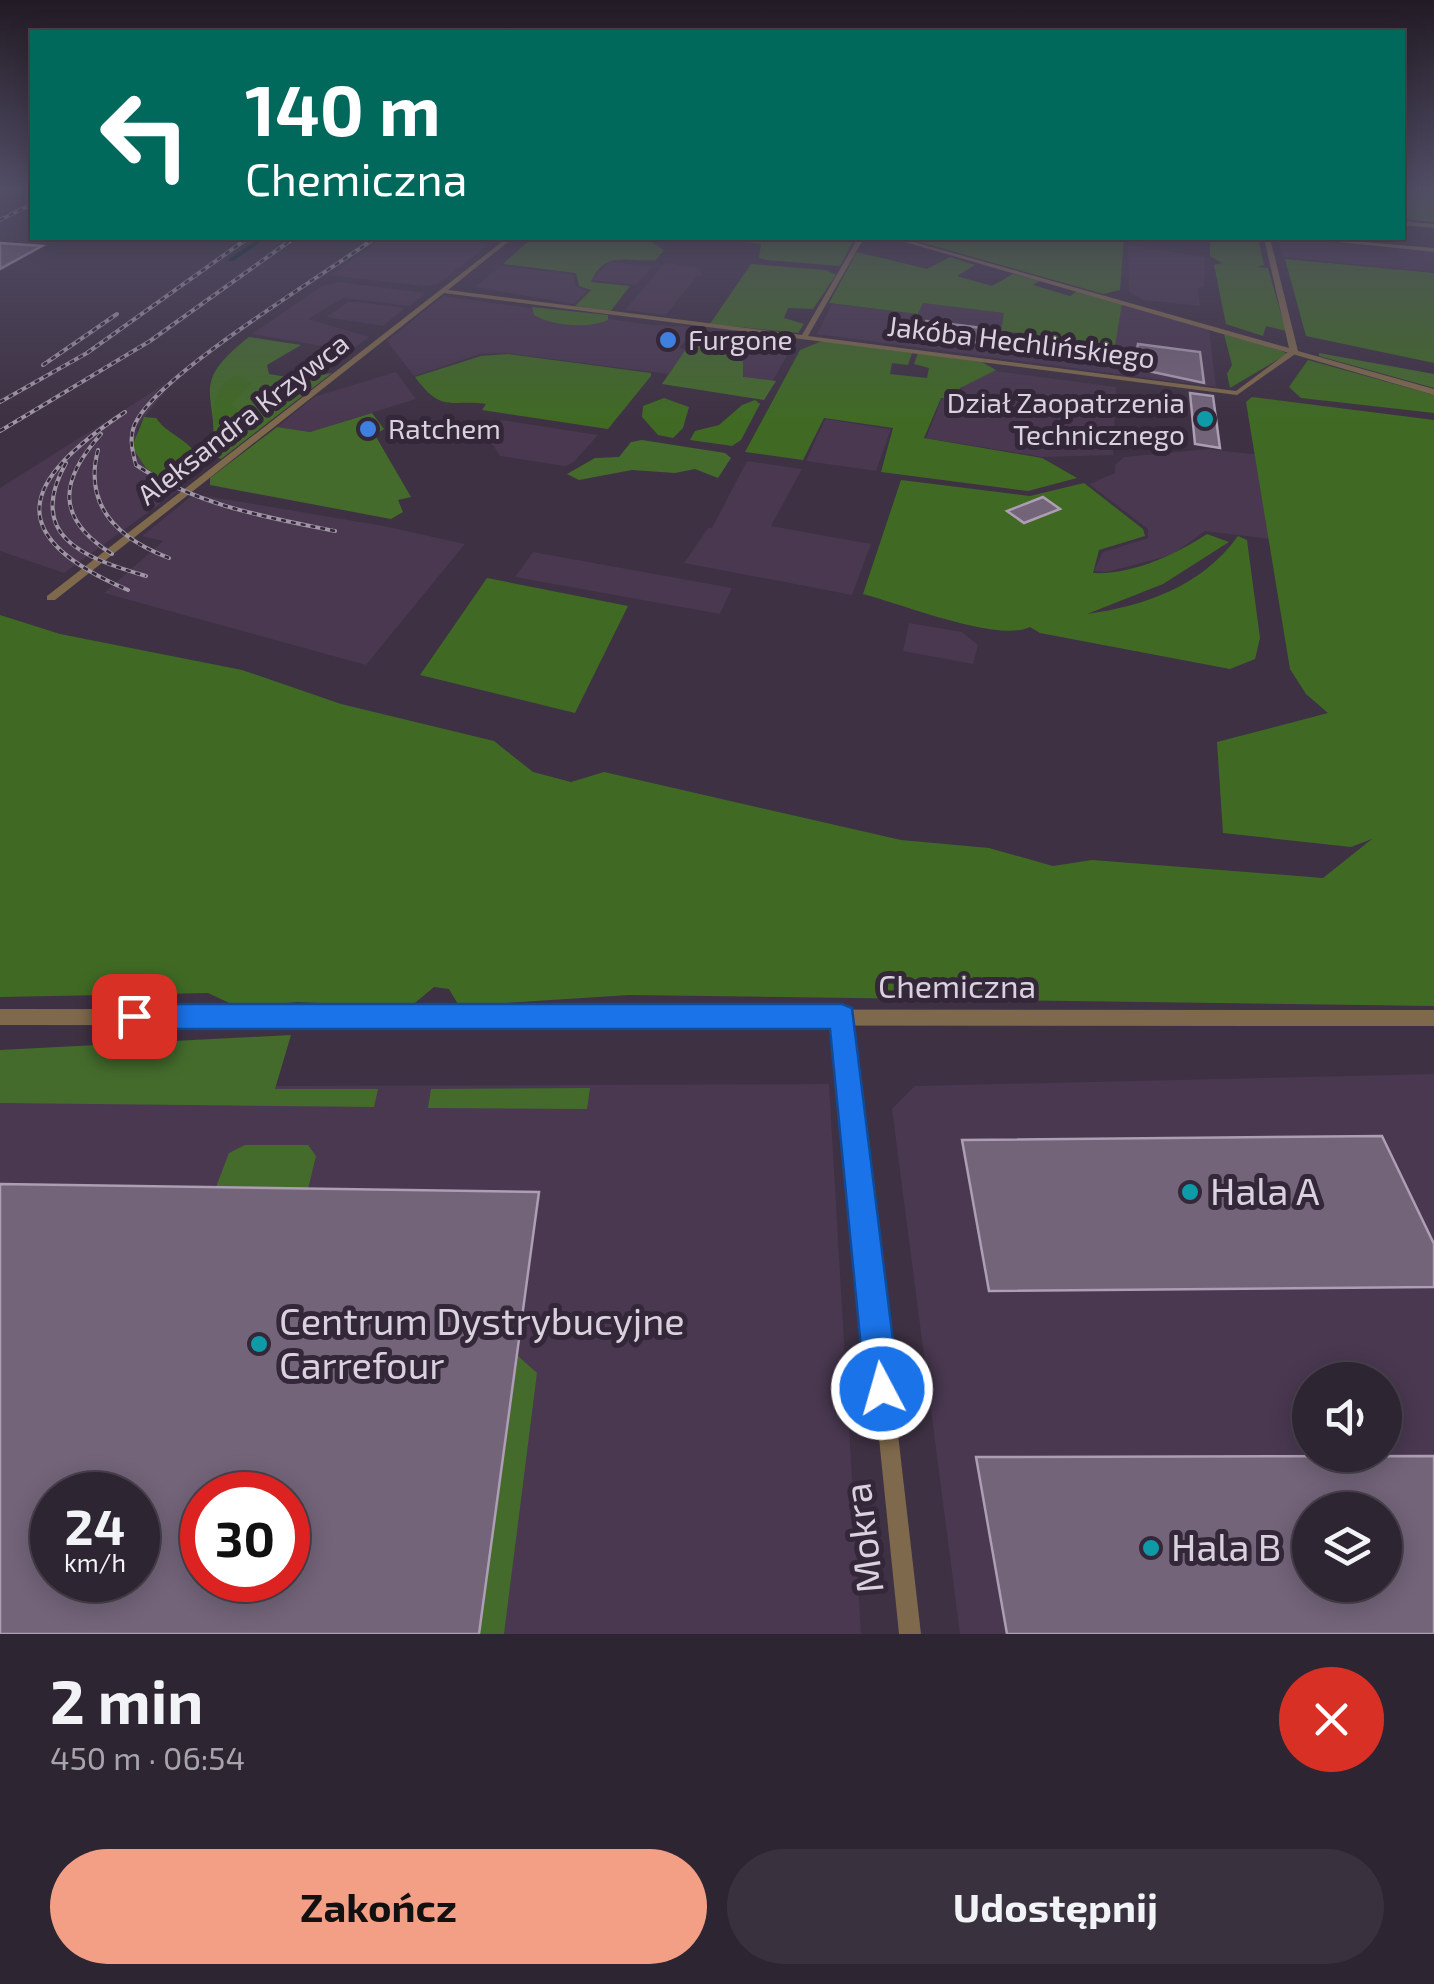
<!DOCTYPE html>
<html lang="pl">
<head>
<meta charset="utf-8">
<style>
	:root { --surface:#2e2532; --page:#3a313e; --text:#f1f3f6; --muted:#a7a5ac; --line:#49424d; --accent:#f39f86 }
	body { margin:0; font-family:"Exo 2",sans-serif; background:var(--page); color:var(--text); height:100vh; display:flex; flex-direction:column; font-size:38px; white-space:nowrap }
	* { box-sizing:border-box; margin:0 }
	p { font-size:32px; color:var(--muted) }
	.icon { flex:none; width:55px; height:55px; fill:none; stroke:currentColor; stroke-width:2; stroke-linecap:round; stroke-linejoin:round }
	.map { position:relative; height:1634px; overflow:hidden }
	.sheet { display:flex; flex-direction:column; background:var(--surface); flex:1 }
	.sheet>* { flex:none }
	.banner { position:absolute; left:30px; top:30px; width:1375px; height:210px; border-radius:0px; box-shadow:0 5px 25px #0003,0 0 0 2px var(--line); background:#00695c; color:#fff; overflow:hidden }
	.controls { position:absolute; left:1292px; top:1362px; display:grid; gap:20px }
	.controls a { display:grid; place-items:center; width:110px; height:110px; border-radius:50%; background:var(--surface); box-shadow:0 5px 25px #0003,0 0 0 2px var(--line); font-size:50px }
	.speed { position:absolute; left:30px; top:1472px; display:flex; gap:20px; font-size:50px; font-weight:700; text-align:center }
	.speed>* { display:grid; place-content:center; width:130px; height:130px; border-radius:50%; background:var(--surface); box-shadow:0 5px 25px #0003,0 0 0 2px var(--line); line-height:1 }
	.speed small { font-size:25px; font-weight:400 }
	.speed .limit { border:15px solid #d22; background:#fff; color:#111 }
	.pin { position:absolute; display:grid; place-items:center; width:85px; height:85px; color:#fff; margin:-42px; border-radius:20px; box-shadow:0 5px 15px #0006 }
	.me { position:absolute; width:110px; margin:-55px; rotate:354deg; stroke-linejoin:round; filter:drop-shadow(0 0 8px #0008) }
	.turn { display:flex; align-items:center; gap:35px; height:210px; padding:0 50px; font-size:45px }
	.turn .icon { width:130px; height:130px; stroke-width:2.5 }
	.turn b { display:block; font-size:70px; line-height:85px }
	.round { display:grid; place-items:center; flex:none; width:105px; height:105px; border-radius:52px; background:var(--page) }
	.overview { display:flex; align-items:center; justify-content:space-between; height:170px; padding:0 50px }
	h1 { font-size:60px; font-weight:700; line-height:75px }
	.action { display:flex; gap:20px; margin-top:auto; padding:20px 50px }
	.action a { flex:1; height:115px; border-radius:60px; background:var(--accent); color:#111; font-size:40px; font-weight:700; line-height:115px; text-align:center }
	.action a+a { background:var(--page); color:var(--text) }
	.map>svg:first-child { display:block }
</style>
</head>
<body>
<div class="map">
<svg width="1434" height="1634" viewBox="0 0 1434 1634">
	<rect width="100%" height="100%" fill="#3e3143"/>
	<path fill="#493850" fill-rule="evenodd" d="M 383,238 L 451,238 L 489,244 L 438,284 L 423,286 L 331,275 Z
		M 1278,238 L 1434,252 L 1434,272 L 1283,257 Z
		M 1128,245 L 1205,257 L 1204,287 L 1198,288 L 1200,306 L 1143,300 L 1129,292 Z
		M 610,262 L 653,267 L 636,285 L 592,280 Z
		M 665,263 L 699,268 L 703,275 L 697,276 L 666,315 L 625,310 Z
		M 501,266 L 574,275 L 575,286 L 588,291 L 574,304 L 475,287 Z
		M 339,282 L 426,293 L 410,306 L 343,298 L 308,319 L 369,337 L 350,351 L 252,334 L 322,286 Z
		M 443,296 L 653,325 L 696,327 L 679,348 L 687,350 L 668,374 L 507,353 L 480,354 L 414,376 L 387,341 Z
		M 348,302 L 358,302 L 405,308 L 383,326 L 326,317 Z
		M 923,303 L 1004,313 L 1002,333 L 1074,342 L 1115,346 L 1122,304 L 1209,329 L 1216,387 L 817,334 L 832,304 L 918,314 Z
		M 702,338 L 791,349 L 762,399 Z
		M 965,367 L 1116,387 L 1113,455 L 1043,457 L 926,438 L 942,398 L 959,400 Z
		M 396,372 L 416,399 L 310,432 L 277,427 L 314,397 Z
		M 165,384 L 170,385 L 137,427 L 136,446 L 160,476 L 183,487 L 64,573 L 0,551 L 0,488 Z
		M 825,419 L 891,429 L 876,471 L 806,461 Z
		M 502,420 L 598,435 L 574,462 L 565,466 L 500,456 L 486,435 Z
		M 1207,449 L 1261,455 L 1270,539 L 1205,531 L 1172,555 L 1107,572 L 1094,571 L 1103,552 L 1148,538 L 1148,529 L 1089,484 L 1115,473 L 1115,465 L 1124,457 Z
		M 747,461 L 802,469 L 771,526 L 871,544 L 852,595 L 684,563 L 708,528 L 712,528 Z
		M 194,494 L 384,526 L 465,544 L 366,665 L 104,593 L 163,541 L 142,536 Z
		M 533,552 L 732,588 L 720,614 L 515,577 Z
		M 909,623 L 962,632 L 978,645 L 973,664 L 903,651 Z
		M 1434,1074 L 1434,1634 L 960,1634 L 892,1109 L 915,1086 ZM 1310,1380 L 1385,1380 L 1385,1455 L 1310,1455 ZM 1310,1510 L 1385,1510 L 1385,1585 L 1310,1585 Z
		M 829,1084 L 861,1634 L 0,1634 L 0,1087 ZM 52,1495 L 138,1495 L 138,1580 L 52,1580 ZM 202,1495 L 288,1495 L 288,1580 L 202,1580 Z"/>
	<path fill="#446b2c" d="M 1403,191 L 1434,192 L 1434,222 L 1403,219 Z
		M 695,336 L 745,342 L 733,359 L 743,361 L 743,377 L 776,381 L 764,400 L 662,384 Z
		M 249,337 L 301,345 L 267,365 L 269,374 L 299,379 L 332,373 L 221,459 L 212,455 C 221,393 185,387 249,337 Z
		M 1319,353 L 1434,374 L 1434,388 L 1319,356 Z
		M 372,413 L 384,429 L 375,435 L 411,497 L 398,500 L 403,512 L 391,519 L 210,485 L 210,478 L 277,427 L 310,432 Z
		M 642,440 L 725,453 L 731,458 L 718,478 L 695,469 L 675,473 L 632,470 L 579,480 L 567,474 L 595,458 L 619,457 L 631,442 Z
		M 291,1035 L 275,1089 L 378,1089 L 374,1107 L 0,1103 L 0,1050 Z
		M 590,1088 L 587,1109 L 428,1108 L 431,1089 Z
		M 245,1145 L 308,1145 L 316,1156 L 308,1189 L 216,1187 L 229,1153 Z
		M 518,1356 L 537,1373 L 504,1634 L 479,1634 Z"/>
	<path fill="#406a24" d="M 532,238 C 576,238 609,244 650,241 L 664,250 L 656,260 C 628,262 604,250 591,282 L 630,286 L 610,312 L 575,306 L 591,290 L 579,286 L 576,273 L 503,264 Z
		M 723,238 L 855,238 L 840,266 L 767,260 L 759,258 L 761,244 Z
		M 906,238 L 1124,238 L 1120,290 L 1103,294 Z
		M 1210,238 L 1258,238 L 1264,265 L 1256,267 L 1268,268 L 1286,331 L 1266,326 L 1263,336 L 1226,324 L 1214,265 L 1222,263 L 1210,256 Z
		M 857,252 L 927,269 L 950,257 L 975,265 L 957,276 L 992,286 L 1013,274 L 1040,281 L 1033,285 L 1070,296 L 1077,291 L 1122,304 L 1115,346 L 1001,331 L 1004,313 L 923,303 L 918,314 L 829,303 Z
		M 1285,259 L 1434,273 L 1434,363 L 1306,336 Z
		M 751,264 L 826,270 L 836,275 L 813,309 L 788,308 L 784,318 L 804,324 L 798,333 L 710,324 Z
		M 532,307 L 608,315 L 608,320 C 589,329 552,326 534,315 Z
		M 1224,334 L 1282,351 L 1287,354 L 1230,388 L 1227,374 L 1232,365 Z
		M 822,341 L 912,353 L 908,365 L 892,363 L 890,374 L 927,378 L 929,368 L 914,364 L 918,353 L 982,362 L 996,370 L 960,388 L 957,399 L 941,398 L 924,438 L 1042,458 L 1077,478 L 1028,491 L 881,472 L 893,428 L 824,418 L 803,460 L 745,452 L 800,350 Z
		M 508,354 L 651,373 L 651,376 L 608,429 L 482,410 L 486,404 C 451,399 442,414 415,377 L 481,356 Z
		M 1308,360 L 1434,395 L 1434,413 L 1301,398 L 1289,387 Z
		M 237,376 L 253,383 L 232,403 L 247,424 L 241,430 L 222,432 L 213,420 C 215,401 215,382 237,376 Z
		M 1252,397 L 1434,420 L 1434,1006 L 629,995 L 459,1006 L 449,989 L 434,987 L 410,1007 L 297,1002 L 238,1007 L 208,993 L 0,997 L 0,615 L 60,634 L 242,670 L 341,704 L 494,741 L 533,772 L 571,782 L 604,772 L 901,840 L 989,848 L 1053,866 L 1092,860 L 1323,878 L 1372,839 L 1351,847 L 1223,833 L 1217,742 L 1328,713 L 1306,694 L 1290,669 L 1246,402 Z
		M 664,398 L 689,407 L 683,428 L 673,438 L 658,435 L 642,417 L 643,406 Z
		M 755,400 L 760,404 L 741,440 L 732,446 L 690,440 L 695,431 L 719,425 L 742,405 Z
		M 144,417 L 156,418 C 172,441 201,439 197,473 L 170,483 L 146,468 L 132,447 Z
		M 901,480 L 1030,496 L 1084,483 L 1143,529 L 1145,536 L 1099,550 L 1093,573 C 1132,575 1175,555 1207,534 L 1229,542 L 1163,584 L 1087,614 C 1145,606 1202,586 1238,536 L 1247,540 L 1260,638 L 1255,659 L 1230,669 L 1040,633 L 1030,627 C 998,643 899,603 863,594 Z
		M 487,578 L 628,606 L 575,713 L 420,675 Z"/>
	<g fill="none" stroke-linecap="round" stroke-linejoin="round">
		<path fill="#00282e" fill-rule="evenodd" d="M 260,238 L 267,238 L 233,261 L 229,261 L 229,259 Z"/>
	</g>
	<path fill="#736479" stroke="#ad9eb4" stroke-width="2.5" fill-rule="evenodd" d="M 0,243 L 42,246 L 0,269 Z
		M 926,321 L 983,328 L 979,343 L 921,336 Z
		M 1138,344 L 1200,352 L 1204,383 L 1134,368 Z
		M 1190,393 L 1213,396 L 1220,448 L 1195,444 Z
		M 1043,497 L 1060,509 L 1024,523 L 1007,511 Z
		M 1382,1136 L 1434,1244 L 1434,1287 L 989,1291 L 962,1140 Z
		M 0,1184 L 539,1192 L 479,1634 L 0,1634 ZM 52,1495 L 138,1495 L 138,1580 L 52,1580 ZM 202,1495 L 288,1495 L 288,1580 L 202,1580 Z
		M 1434,1456 L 1434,1634 L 1007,1634 L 976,1457 ZM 1310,1510 L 1385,1510 L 1385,1585 L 1310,1585 Z"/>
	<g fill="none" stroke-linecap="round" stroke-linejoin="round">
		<path fill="#7e694c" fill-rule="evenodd" d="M 1402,221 L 1434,224 L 1434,228 L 1402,225 Z
			M 507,238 L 513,238 L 448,290 L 802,335 L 858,238 L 864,238 L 808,336 L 1236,391 L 1291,350 L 1298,352 L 1237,395 L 444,293 L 55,600 L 47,600 L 47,596 Z
			M 1299,238 L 1316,238 L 1434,248 L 1434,252 Z
			M 843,1010 L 848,1012 L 850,1017 L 921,1634 L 899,1634 L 836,1017 L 838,1012 Z"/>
		<path fill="#7e694c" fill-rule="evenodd" d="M 891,238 L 900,238 L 1289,348 L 1264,238 L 1270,238 L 1298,351 L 1434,389 L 1434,395 Z
			M 0,1009 L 1434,1010 L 1434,1026 L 0,1025 Z"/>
		<g stroke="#a096a5" stroke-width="4">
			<path id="rail" d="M 0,220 L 32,204
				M 43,365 L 117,314
				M 0,402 L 87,353 L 248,238
				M 125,412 C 21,481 0,535 128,590
				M 0,431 L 150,341 L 294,238
				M 101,434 C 59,481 55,518 112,554
				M 98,450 C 83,507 119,539 169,558
				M 66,463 C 25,536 84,558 146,576
				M 335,531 C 265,517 196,505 136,465 C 132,450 128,435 137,420 C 164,371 322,276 375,238"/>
		</g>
		<use href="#rail" stroke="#332739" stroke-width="2.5" stroke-dasharray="5" stroke-linecap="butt"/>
	</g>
	<linearGradient id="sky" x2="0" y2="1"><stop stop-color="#221b25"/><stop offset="0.45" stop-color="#524e66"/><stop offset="1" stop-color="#524e66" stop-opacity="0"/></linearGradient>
	<rect width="1434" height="420" fill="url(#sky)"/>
	<path fill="#1a73e8" stroke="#114b97" stroke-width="2.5" d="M 134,1004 L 842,1004 L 852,1008 L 899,1389 L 894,1401 L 882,1406 L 870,1401 L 865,1389 L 830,1029 L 134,1029 L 124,1025 L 120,1016 L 124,1008 Z"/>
	<g fill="#3f7fe0" stroke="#332739" stroke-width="4">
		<circle cx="668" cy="340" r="10"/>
		<circle cx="368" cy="429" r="10"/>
	</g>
	<g fill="#0f9aa8" stroke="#332739" stroke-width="4">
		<circle cx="1205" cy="419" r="10"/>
		<circle cx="1190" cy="1192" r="10"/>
		<circle cx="259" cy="1344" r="10"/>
		<circle cx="1151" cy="1548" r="10"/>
	</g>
	<g text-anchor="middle" stroke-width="10" stroke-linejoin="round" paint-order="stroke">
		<g font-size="28" fill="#d9d1dd" stroke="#332739" text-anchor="start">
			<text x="688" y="350">Furgone</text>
			<text x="1185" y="413" text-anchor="end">Dział Zaopatrzenia<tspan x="1185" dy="32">Technicznego</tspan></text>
			<text x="388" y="439">Ratchem</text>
		</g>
		<g font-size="28" fill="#d9d1dd" stroke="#332739">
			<text transform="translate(1021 342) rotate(7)" y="10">Jakóba Hechlińskiego</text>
			<text transform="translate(243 419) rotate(-38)" y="10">Aleksandra Krzywca</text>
		</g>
		<g font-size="32" fill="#d9d1dd" stroke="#332739">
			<text x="957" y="998">Chemiczna</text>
		</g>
		<g font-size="38" fill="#d9d1dd" stroke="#332739" text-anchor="start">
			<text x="1210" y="1205">Hala A</text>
			<text x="279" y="1335">Centrum Dystrybucyjne<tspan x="279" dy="44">Carrefour</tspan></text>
			<text x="1171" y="1561">Hala B</text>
		</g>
		<g font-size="38" fill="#d9d1dd" stroke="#332739">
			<text transform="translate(864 1538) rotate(-97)" y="13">Mokra</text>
		</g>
	</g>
</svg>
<div class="controls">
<a><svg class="icon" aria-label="sound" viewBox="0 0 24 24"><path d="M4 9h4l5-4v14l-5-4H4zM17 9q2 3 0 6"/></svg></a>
<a><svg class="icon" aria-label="layers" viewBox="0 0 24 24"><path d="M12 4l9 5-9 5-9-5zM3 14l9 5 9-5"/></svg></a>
</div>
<div class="speed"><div>24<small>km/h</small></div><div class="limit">30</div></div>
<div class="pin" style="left:134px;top:1016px;background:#d93025"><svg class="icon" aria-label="arrive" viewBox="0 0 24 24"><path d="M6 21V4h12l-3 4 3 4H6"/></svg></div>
<svg class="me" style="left:882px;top:1389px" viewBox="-20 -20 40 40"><circle r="17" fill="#1a73e8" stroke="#fff" stroke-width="3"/><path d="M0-11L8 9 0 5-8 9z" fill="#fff"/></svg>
<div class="banner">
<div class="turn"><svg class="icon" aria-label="left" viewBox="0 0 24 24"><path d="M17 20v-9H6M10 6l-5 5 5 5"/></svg><div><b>140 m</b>Chemiczna</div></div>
</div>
</div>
<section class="sheet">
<div class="overview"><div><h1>2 min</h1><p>450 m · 06:54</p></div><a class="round" style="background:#d93025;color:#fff"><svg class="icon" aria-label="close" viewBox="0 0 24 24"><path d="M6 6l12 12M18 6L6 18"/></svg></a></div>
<div class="action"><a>Zakończ</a><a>Udostępnij</a></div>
</section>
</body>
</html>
